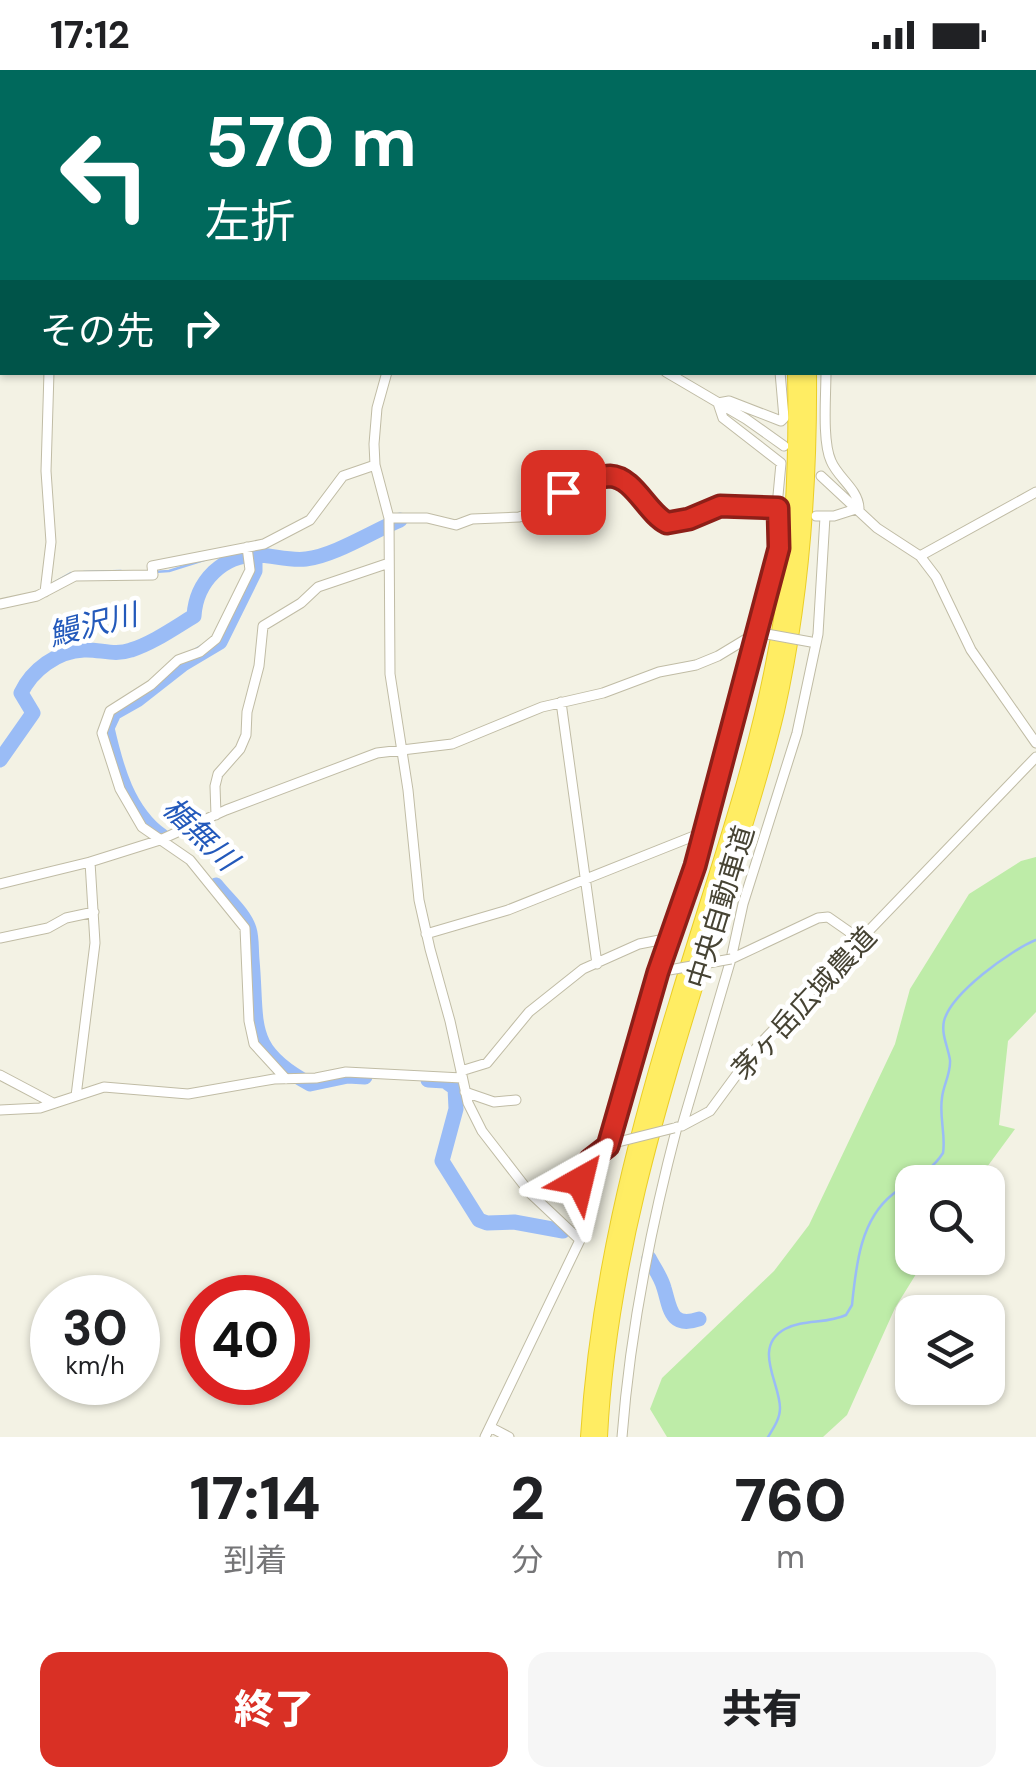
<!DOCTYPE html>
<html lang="ja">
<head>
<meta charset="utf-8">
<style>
	:root { --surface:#fff; --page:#f6f6f6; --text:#202124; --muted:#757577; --accent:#d93025 }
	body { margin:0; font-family:"DM Sans","Noto Sans JP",sans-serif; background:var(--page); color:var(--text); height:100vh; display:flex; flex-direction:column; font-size:38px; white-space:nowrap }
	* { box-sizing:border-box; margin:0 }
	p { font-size:32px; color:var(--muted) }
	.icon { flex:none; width:55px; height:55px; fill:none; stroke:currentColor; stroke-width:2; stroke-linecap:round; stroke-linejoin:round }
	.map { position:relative; height:1367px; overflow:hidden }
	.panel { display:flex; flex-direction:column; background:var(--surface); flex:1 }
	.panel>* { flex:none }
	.top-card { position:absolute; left:0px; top:0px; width:1038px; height:305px; box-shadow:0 2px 8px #0004; background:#00695c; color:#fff; overflow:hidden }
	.tools { position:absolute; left:895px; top:1095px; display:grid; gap:20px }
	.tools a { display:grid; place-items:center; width:110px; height:110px; border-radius:20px; background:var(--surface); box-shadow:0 2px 8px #0004; font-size:50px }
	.speed { position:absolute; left:30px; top:1205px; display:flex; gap:20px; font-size:50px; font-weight:700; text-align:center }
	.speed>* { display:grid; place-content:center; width:130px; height:130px; border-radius:50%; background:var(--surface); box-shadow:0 2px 8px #0004; line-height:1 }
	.speed small { font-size:25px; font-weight:400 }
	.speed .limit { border:15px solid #d22; background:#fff; color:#111 }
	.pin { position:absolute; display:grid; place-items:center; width:85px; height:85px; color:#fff; margin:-42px; border-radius:20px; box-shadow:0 5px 15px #0006 }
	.me { position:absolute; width:110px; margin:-55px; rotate:37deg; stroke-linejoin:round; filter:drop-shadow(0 0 8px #0008) }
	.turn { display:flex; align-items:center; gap:35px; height:210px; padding:0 40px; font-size:45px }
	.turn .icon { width:130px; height:130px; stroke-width:2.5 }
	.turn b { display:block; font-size:70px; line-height:85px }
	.then { display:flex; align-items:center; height:95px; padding:0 40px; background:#0003; gap:20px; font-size:38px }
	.eta { display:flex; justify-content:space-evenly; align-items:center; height:170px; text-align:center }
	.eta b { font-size:60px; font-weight:800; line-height:70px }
	.button { display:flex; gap:20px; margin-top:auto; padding:20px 40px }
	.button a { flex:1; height:115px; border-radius:20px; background:var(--accent); color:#fff; font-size:40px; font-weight:800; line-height:115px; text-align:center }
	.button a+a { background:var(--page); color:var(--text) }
	.status { display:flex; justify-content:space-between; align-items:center; height:70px; padding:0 50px; background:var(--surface); direction:ltr }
	.status svg { height:28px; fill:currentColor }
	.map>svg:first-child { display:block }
</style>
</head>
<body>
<div class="status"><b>17:12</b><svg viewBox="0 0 49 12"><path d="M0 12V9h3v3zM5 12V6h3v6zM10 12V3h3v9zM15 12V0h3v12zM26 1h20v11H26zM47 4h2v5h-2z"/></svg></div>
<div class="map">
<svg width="1036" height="1367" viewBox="0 0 1036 1367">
	<rect width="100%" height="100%" fill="#f3f2e4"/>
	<path fill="#beeca8" d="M 1036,787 L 1036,942 L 1008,971 L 999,1055 L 1015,1059 L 976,1112 L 912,1112 L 912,1188 L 926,1188 L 895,1238 L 847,1345 L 823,1367 L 667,1367 L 650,1339 L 662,1308 L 774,1201 L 809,1155 L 895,974 L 910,919 L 969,824 L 1021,791 Z"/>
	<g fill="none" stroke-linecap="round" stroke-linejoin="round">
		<path stroke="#9abcf6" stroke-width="2.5" d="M 24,2 L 24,0
			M 0,67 L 2,67
			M 0,85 L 2,80
			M 0,153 L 2,153
			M 0,246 L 2,243
			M 84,502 L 121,501
			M 154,502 L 169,501 L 204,490
			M 48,516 L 71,503
			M 768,1367 C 773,1359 780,1349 780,1338 C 780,1313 752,1277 785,1259 C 803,1249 827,1254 846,1245 L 852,1235 C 856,1196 860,1150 893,1124 C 912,1110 930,1103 943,1083 C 946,1065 939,1047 942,1028 C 943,1015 951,1004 950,990 C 948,977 941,964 944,951 C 951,923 1011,880 1036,870"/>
		<path stroke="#9abcf6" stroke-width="15" d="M 0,690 L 33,643 L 21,623 C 32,600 57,581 84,580 C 100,579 114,586 131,580 C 153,573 174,558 194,546 C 196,512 223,483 260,485 C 275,486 291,491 306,489 C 334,486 373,461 400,450
			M 162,766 C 128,742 116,698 107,658 L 114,643 L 137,630 L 183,594 L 220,572 L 255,501 L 255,484
			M 216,815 C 226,828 244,843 249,859 C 252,868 251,880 252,890 C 258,955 245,979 310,1014 L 348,1006 L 365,1007
			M 428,1010 L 445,1011 L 455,1018 L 456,1039 L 442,1091 L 479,1150 L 487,1153 L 514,1152 L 563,1161
			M 649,1188 C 654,1198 661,1207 664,1218 C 670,1237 670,1259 699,1249"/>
		<g stroke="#c0bca5" stroke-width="11">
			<path id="minor" d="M 177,0 L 179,2
				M 721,0 L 722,2
				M 783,0 L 784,2
				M 112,2 L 112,0
				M 395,2 L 395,0
				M 540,2 L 544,0
				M 0,41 L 2,45
				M 1035,47 L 1036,46
				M 0,226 L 2,225
				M 387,302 L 377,338 L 374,374 L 375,395 L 389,448 L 390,604 L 408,720 L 419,830 L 430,879 L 450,951 L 468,1033 L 482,1061 L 530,1123 L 580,1170
				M 666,302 L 746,349 L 784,376
				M 826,302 C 826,326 822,371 831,391 C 838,408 858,419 859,438
				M 821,406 L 877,458 L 920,486 L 1036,422
				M 816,446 L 834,446 L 859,438
				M 389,448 L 427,448 L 456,455 L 472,449 L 519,447 L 534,442 L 563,422 L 610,406 L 627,413 L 650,441 L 667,453 L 720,437 L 781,439
				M 247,477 L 250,500 L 216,569 L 200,582 L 178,590 L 151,615 L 110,641 L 102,663 L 120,719 L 142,757 L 190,790 L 245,858 L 249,951 L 254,974 L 286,1009
				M 920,486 L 936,507 L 971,580 L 1036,673
				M 45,522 L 51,472 L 46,401 L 49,302
				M 0,534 L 37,526 L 75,506 L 153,505 L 152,496 L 264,474 L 310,450 L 343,406 L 375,395
				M 561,632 L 597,894
				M 216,745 L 215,716 L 218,704 L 240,679 L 246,665 L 247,642 L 259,596 L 263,556 L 301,533 L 318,517 L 389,493
				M 0,814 L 90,792
				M 426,864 L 508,840 L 704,762
				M 0,868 L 48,858 L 66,848 L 94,842
				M 731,889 L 818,848 L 828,847 L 861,870
				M 461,1001 L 487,993 L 529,942 L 583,899 L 639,874 L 670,868
				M 0,1005 L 53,1033
				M 465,1022 L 494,1032 L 516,1030
				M 76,1026 L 95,873 L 90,792 L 160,770 L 226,740 L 377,683 L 452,674 L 542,637 L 603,623 L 659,602 L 696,595 L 718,586 L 756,563 L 761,563
				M 0,1040 L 40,1038 L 104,1017 L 188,1024 L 274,1009 L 316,1008 L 346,1002 L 462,1008
				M 682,1056 L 731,889 L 743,834 L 797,663 L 818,564 L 825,447
				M 682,1056 L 710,1041 L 757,977 L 1036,687
				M 609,1076 L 658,902 L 695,796 L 779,478 L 776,447 L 781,393 L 723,348 L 718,333 L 729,331 L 781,351 L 784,348 L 780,302
				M 490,1357 L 509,1367
				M 485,1367 L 580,1170 C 591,1132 562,1100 610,1075
				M 622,1367 C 630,1262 650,1160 677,1057"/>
		</g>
		<g stroke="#ebce26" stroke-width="16">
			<path id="highway" d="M 748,0 L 748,2
				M 760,0 L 761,2
				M 588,1367 C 597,1217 633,1073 677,931 C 711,817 752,705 774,589 C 793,494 797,399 795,302
				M 600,1367 C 609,1181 668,1006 722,830 C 741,767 762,705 777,641 C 802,529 810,417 809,302"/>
		</g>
		<use href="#minor" stroke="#fff" stroke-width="9"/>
		<use href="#highway" stroke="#ffed63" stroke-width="14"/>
		<g stroke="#c0bca5" stroke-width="11" stroke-linecap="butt">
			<path id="minor-bridge" d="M 761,563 L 811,572
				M 658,902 L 731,889
				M 614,1073 L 674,1058"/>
		</g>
		<use href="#minor-bridge" stroke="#fff" stroke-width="9"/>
	</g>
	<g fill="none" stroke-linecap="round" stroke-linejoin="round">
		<g stroke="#8d1f18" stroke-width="25">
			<path id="route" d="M 563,422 C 577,418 596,406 610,406 C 634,407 647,443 667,453 L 689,449 L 720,436 L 778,438 L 779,478 L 695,796 L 658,902 L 608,1076 L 590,1090 L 580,1111"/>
		</g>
		<use href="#route" stroke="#d93025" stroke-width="18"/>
	</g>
	<g text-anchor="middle" stroke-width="9" stroke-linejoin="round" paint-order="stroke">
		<g font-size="28" fill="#464333" stroke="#fff">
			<text transform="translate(720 837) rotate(-73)" y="10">中央自動車道</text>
			<text transform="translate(804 933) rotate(-47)" y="10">茅ヶ岳広域農道</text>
		</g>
		<g font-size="30" font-style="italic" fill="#2359bb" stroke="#fff">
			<text transform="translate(93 555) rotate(-14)" y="10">鰻沢川</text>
			<text transform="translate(200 764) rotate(44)" y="10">楯無川</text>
		</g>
	</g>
</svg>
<div class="tools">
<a><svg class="icon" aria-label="search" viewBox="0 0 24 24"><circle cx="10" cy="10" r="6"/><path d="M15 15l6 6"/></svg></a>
<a><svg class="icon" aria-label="layers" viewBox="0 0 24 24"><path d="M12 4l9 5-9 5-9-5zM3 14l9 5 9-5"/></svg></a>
</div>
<div class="speed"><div>30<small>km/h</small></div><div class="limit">40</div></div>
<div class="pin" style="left:563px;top:422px;background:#d93025"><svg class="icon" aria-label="arrive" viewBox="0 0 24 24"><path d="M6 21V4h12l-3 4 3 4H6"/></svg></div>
<svg class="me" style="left:580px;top:1111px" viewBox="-20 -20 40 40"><path d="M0-17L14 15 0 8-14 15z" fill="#d93025" stroke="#fff" stroke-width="4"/></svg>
<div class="top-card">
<div class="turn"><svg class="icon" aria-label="left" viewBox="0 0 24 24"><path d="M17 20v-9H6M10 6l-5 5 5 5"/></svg><div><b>570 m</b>左折</div></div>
<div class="then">その先<svg class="icon" aria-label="right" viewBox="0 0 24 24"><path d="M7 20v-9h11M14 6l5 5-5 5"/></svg></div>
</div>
</div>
<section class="panel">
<div class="eta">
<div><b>17:14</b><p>到着</p></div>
<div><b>2</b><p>分</p></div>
<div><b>760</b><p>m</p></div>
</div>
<div class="button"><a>終了</a><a>共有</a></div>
</section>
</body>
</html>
